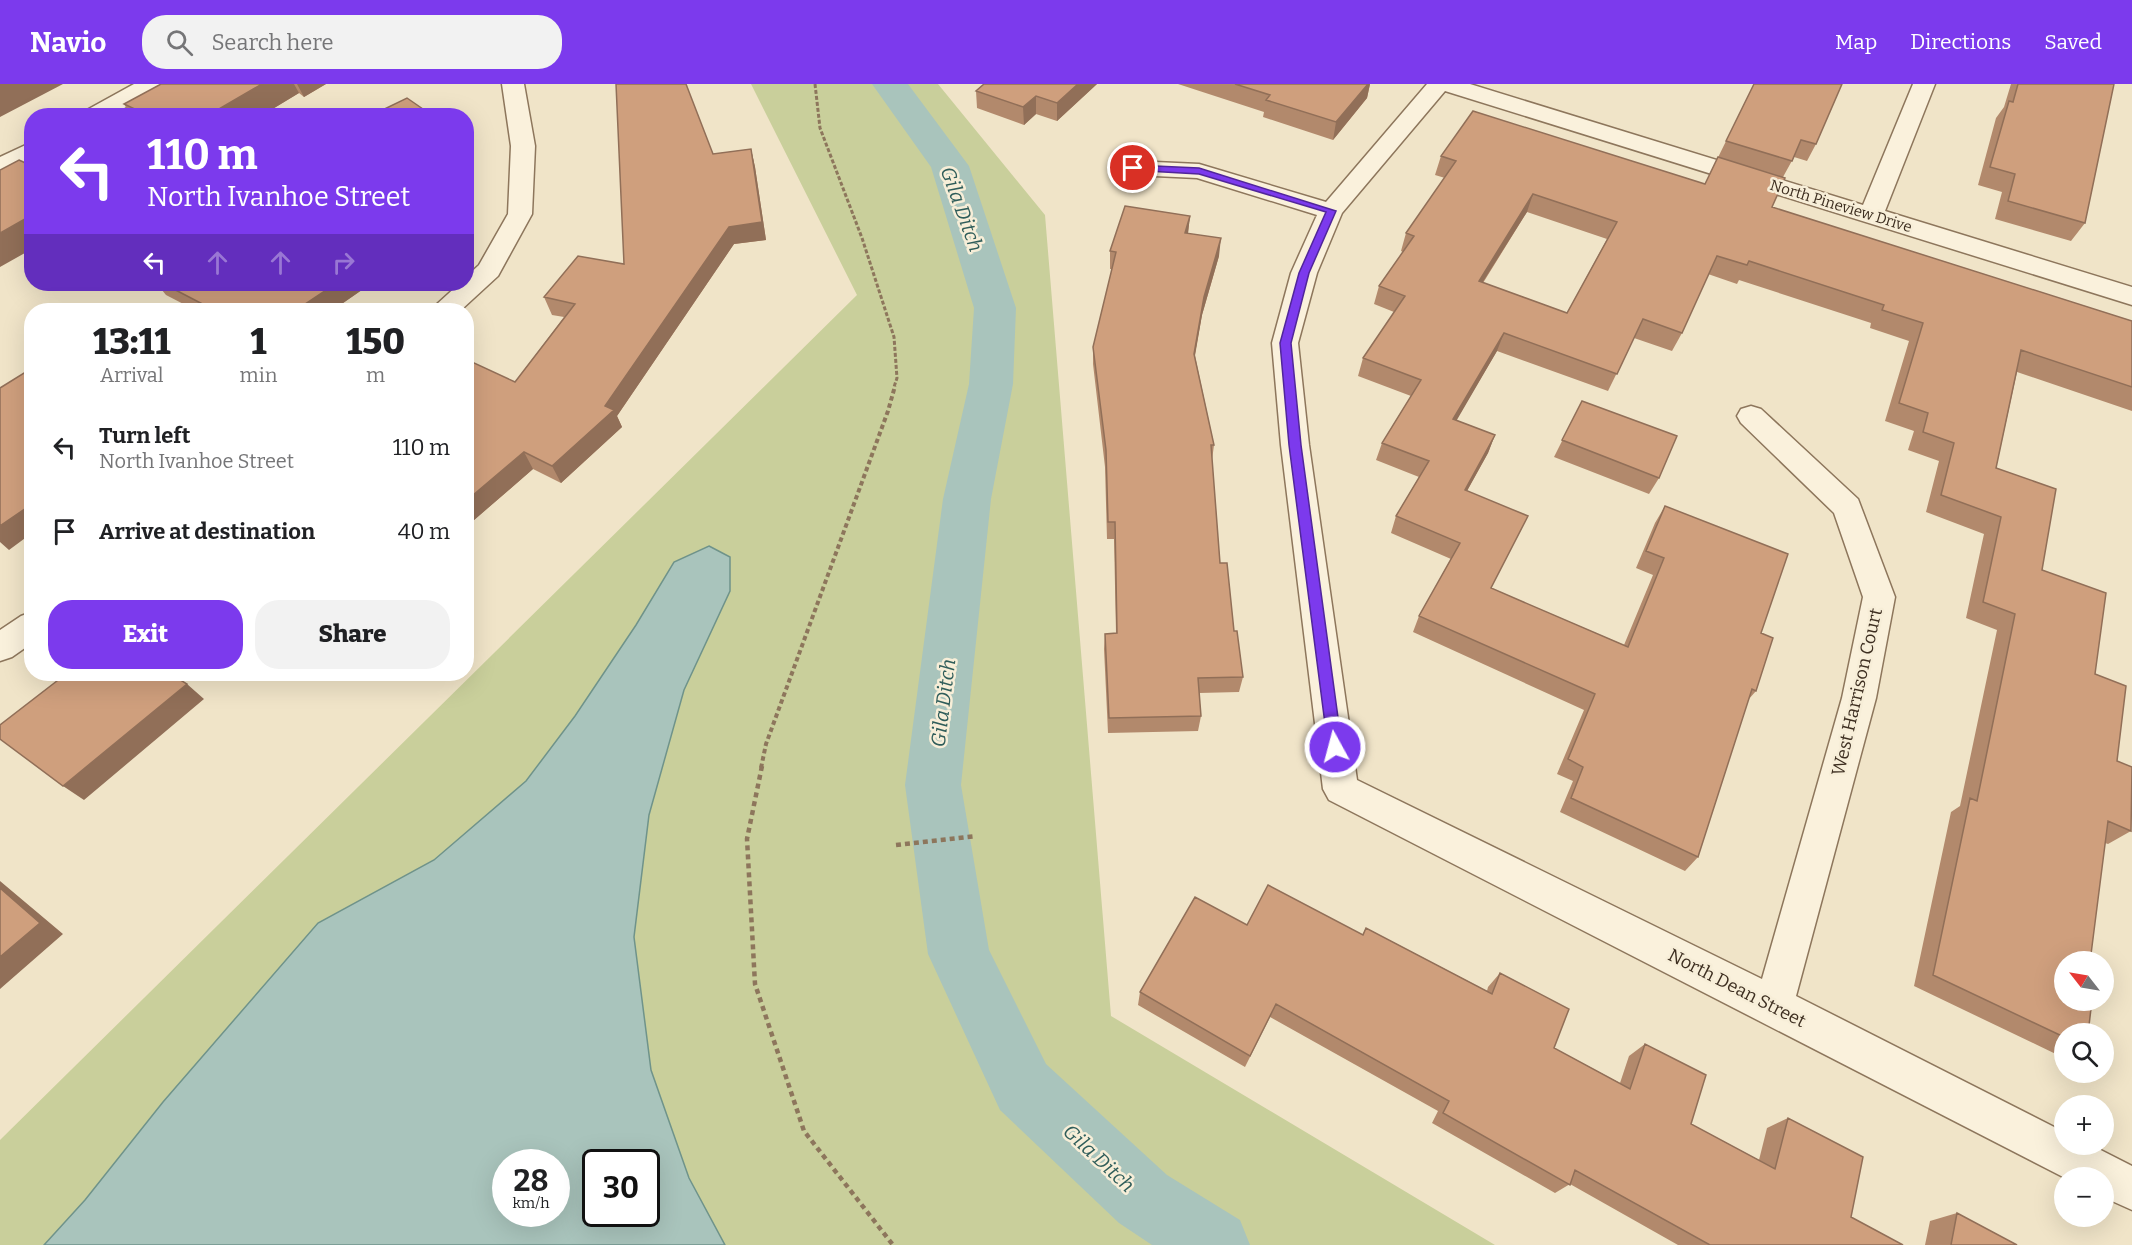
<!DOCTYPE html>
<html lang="en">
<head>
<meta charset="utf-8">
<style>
	:root { --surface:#fff; --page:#f2f2f2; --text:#202124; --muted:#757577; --accent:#7c3aed }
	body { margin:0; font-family:Bitter,serif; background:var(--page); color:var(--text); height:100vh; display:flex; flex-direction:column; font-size:22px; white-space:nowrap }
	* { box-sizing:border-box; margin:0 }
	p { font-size:20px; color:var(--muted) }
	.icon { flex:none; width:33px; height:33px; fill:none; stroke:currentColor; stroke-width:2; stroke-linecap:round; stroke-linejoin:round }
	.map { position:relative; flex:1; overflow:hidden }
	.details { position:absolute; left:24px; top:219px; width:450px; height:378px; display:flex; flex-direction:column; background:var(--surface); border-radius:24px; box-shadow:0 6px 24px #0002 }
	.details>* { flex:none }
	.guide { position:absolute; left:24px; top:24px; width:450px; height:183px; border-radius:24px; box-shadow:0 6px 24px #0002; background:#7c3aed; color:#fff; overflow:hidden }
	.needle { width:39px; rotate:301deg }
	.tools { position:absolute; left:2054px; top:867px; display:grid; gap:12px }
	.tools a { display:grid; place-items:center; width:60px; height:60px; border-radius:50%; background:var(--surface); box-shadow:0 6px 24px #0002; font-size:30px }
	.speed { position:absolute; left:492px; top:1065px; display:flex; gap:12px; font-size:30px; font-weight:700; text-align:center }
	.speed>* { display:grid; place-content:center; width:78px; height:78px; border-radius:50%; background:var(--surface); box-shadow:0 6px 24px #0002; line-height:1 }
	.speed small { font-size:15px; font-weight:400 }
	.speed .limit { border:3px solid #111; border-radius:9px; background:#fff; color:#111 }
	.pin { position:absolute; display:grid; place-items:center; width:51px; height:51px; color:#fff; margin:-26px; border:3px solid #fff; border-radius:50%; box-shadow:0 2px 6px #0007 }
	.me { position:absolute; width:66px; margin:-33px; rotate:353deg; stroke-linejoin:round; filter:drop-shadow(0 0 4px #0008) }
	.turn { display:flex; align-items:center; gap:21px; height:126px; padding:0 24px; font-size:27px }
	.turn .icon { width:78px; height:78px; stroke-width:2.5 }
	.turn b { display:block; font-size:42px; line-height:51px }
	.lanes { display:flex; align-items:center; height:57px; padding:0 24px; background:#0003; justify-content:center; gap:30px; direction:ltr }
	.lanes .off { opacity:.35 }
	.eta { display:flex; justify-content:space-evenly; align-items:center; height:102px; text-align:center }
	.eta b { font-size:36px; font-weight:800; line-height:42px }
	.cta { display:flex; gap:12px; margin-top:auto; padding:12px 24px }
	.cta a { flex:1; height:69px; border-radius:24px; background:var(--accent); color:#fff; font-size:24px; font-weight:800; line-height:69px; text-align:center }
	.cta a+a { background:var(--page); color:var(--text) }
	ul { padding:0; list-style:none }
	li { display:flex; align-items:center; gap:18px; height:84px; padding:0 24px }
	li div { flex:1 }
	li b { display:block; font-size:22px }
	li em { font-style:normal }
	header { display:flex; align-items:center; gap:36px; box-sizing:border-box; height:84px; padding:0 30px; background:var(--accent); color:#fff }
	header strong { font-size:28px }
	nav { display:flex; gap:33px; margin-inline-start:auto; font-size:21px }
	.search { width:420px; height:54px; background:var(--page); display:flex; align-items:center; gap:15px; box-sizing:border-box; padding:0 21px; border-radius:24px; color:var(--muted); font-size:22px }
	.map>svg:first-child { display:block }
</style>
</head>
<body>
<header>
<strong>Navio</strong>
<div class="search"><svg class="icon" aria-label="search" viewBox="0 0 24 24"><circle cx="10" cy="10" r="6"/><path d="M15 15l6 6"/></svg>Search here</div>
<nav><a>Map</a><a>Directions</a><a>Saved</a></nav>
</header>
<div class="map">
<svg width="2132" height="1161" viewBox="0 0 2132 1161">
	<rect width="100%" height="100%" fill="#f0e4c8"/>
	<path fill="#c9cf9b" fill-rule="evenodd" d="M 751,0 L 938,0 L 1045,131 L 1111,932 L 1495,1161 L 0,1161 L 0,1056 L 857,211 ZM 506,1078 L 556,1078 L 556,1130 L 506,1130 ZM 596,1078 L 646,1078 L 646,1130 L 596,1130 Z"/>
	<path fill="#a9c4bc" stroke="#6f938a" stroke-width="1.5" fill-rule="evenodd" d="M 709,462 L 730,473 L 730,507 L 684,606 L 649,731 L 634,853 L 651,986 L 689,1094 L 725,1161 L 44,1161 L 85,1116 L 163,1018 L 318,839 L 434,776 L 526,697 L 575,632 L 636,541 L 674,478 ZM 506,1078 L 556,1078 L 556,1130 L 506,1130 ZM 646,1078 L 646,1130 L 596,1130 L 596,1078 Z"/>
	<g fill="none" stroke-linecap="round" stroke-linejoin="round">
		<path fill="#a9c4bc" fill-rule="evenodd" d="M 872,0 L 908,0 L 969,82 L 1016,224 L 1013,300 L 991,415 L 961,701 L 989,866 L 1046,980 L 1167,1091 L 1240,1136 L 1250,1161 L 1152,1161 L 1119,1139 L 1000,1026 L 928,870 L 905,701 L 943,415 L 969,300 L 974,224 L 931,83 Z"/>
		<g stroke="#8d765c" stroke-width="3">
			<path id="street" d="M 134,0 L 161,0 L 158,5 L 110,32 L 82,32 L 85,27 Z
				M 502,0 L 524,0 L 535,62 L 532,130 L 498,192 L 461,226 L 433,226 L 437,220 L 459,200 L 466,200 L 466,193 L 479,181 L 508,130 L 511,62 Z
				M 1427,0 L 1470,0 L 1863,121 L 1913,0 L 1935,0 L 1885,127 L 2132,203 L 2132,221 L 1445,7 L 1342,129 L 1317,189 L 1298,259 L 1309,361 L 1357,696 L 1762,895 L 1842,614 L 1863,513 L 1834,429 L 1741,339 L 1737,332 L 1741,325 L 1751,322 L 1761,325 L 1858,415 L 1895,513 L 1876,614 L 1796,912 L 2064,1048 L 2064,1060 L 2089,1060 L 2132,1082 L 2132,1126 L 2103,1113 L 2103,1094 L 2065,1094 L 1329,716 L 1323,705 L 1281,361 L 1272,259 L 1291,189 L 1317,131 L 1197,94 L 1133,91 L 1125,89 L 1121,84 L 1125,79 L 1133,77 L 1199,80 L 1326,118 Z
				M 32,58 L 32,75 L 0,90 L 0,73 Z
				M 32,528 L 32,559 L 12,573 L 0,577 L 0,546 L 21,532 Z"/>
		</g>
		<path stroke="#8d765c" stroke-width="3" stroke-dasharray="4 2" stroke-linecap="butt" d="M 815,0 L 820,44 L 862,154 L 894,253 L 897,294 L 894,303"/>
		<path stroke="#8d765c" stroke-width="4" stroke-dasharray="4.5 3" stroke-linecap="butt" d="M 761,684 L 766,660 L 888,327 L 895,302"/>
		<path stroke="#8d765c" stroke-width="4.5" stroke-dasharray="5 4" stroke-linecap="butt" d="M 762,682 L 747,755 L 755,900 L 804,1047 L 893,1161
			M 896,761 L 976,752"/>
		<use href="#street" fill="#faf1dc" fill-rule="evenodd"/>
	</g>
	<path fill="#b2896c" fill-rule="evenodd" d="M 161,0 L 326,0 L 304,13 L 299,9 L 261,32 L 127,32 L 130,30 L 124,20 Z
		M 984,0 L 1097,0 L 1057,37 L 1036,30 L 1024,41 L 977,24 L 976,7 Z
		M 1178,0 L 1370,0 L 1367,14 L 1333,56 L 1263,33 L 1264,28 Z
		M 1754,0 L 1816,60 L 1807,77 L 1794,73 L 1783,93 L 1772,123 L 2132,237 L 2132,327 L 2017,288 L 1996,384 L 2042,486 L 2095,590 L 2117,677 L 2131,747 L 2108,760 L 2105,759 L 2064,950 L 2064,972 L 2062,973 L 1914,902 L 1951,728 L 1960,722 L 1997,546 L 1966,534 L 1984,450 L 1926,428 L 1939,377 L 1908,366 L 1914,347 L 1885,337 L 1909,257 L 1870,244 L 1871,239 L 1739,196 L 1737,200 L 1708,190 L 1682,249 L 1672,267 L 1634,254 L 1608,307 L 1497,267 L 1456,336 L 1495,351 L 1488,369 L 1467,407 L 1491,504 L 1624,561 L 1653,491 L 1636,484 L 1655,439 L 1665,422 L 1761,549 L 1756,607 L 1748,616 L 1698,773 L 1685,787 L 1560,728 L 1573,697 L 1557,690 L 1584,626 L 1413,548 L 1419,532 L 1451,475 L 1391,449 L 1396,432 L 1419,393 L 1376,376 L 1382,359 L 1411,312 L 1358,292 L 1363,274 L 1394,228 L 1374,220 L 1379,202 L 1403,168 L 1401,167 L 1406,149 L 1445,94 L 1435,91 L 1441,72 L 1705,100 ZM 1527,128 L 1607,155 L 1567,229 L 1483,199 Z
		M 2011,0 L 2114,0 L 2085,139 L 2071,157 L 1995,135 L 2002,108 L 1978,101 L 1996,34 L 2004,23 Z
		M 751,65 L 755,83 L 766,156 L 734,160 L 617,332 L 622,343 L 561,399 L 533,385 L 466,443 L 515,298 L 564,233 L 552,231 L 544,213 L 624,180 L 713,70 Z
		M 1190,132 L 1188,149 L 1219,172 L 1202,231 L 1195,272 L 1214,361 L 1212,376 L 1220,479 L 1243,593 L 1239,608 L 1199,609 L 1201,632 L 1198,647 L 1108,649 L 1104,565 L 1105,550 L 1116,549 L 1114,455 L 1107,455 L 1105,383 L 1093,280 L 1093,263 L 1112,185 L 1110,185 L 1110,167 Z
		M 157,200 L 368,200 L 369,201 L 333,226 L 195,226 L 166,211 Z
		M 1582,317 L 1659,394 L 1649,410 L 1554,373 Z
		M 1247,841 L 1362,851 L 1366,844 L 1487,907 L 1488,903 L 1500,889 L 1554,964 L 1620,999 L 1629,972 L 1645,960 L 1691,1040 L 1759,1076 L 1767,1044 L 1788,1034 L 1851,1133 L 1903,1161 L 1678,1161 L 1570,1100 L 1555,1109 L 1432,1039 L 1438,1027 L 1270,933 L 1245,983 L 1138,921 L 1140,908 Z
		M 1957,1129 L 2017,1161 L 1925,1161 L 1930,1137 Z"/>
	<path fill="#916f58" d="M 0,0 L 63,0 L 0,33 Z
		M 262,0 L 294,0 L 299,9 L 261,32 L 207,32 Z
		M 297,0 L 326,0 L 304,13 Z
		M 1078,0 L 1097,0 L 1057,37 L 1057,19 Z
		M 1368,0 L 1370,0 L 1367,14 L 1333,56 L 1336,38 Z
		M 1036,12 L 1036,30 L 1024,41 L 1023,23 Z
		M 466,59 L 471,70 L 466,72 Z
		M 751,65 L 755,83 L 766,156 L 734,160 L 617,332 L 622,343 L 561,399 L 552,382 L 605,322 Z
		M 1533,110 L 1527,128 L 1472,215 L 1479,197 Z
		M 32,131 L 32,165 L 0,183 L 0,149 Z
		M 1190,132 L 1188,149 L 1185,149 Z
		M 1221,154 L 1219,172 L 1202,231 L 1192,287 L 1194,270 L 1204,213 Z
		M 335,200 L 368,200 L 369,201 L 333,226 L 296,226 Z
		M 1504,249 L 1497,267 L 1447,353 L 1453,335 Z
		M 1495,351 L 1488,369 L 1458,423 L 1465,406 Z
		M 524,368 L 533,385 L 466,443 L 466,417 Z
		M 32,420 L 32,449 L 9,466 L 0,458 L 0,442 Z
		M 187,600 L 204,615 L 84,716 L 63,702 Z
		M 0,797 L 63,850 L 0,905 Z"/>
	<path fill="#cf9f7d" stroke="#916f58" stroke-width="1.5" fill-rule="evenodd" d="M 161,0 L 262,0 L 207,32 L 127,32 L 137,26 L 124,20 Z
		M 616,0 L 686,0 L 713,70 L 751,65 L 762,138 L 729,143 L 605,322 L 614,326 L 552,382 L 524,368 L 466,417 L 466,280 L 470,277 L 515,298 L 575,220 L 544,213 L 578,172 L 624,180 Z
		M 984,0 L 1078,0 L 1057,19 L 1036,12 L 1023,23 L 976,7 Z
		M 1235,0 L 1368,0 L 1336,38 L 1266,16 L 1270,11 Z
		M 1754,0 L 1842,0 L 1816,60 L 1801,56 L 1792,77 L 1726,57 Z
		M 2018,0 L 2114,0 L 2085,139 L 2008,117 L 2015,90 L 1990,83 L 2009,17 L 2013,18 Z
		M 407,14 L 433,32 L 370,32 Z
		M 1473,27 L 1705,100 L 1718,73 L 1785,94 L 1772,123 L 2132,237 L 2132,303 L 2021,266 L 1996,384 L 2056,405 L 2042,486 L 2106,509 L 2095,590 L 2126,602 L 2117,677 L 2132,683 L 2131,747 L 2108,737 L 2090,878 L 2064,878 L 2064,916 L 2092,916 L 2088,950 L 2064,950 L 2064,953 L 1933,891 L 1970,714 L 1977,717 L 2015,530 L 1983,518 L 2001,433 L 1941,411 L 1954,359 L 1923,348 L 1928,329 L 1899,319 L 1923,239 L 1882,226 L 1884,221 L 1749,177 L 1747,181 L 1717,172 L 1682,249 L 1643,235 L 1617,290 L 1504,249 L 1453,335 L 1495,351 L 1465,406 L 1528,432 L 1491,504 L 1628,563 L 1664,474 L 1646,467 L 1665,422 L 1788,470 L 1761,549 L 1773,554 L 1756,607 L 1752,605 L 1698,773 L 1571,714 L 1583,683 L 1568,675 L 1595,610 L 1419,532 L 1460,459 L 1396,432 L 1429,377 L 1382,359 L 1421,296 L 1363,274 L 1405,212 L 1379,202 L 1414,152 L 1406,149 L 1456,77 L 1441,72 ZM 1533,110 L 1617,138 L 1567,229 L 1479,197 Z
		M 19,76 L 32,82 L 32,131 L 0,149 L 0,86 Z
		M 1125,122 L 1190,132 L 1185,149 L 1221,154 L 1204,213 L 1194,270 L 1214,361 L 1211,361 L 1220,479 L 1227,479 L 1234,547 L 1237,547 L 1243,593 L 1198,594 L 1201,632 L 1109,634 L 1105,550 L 1117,549 L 1115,438 L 1108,438 L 1106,366 L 1093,263 L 1116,168 L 1110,167 Z
		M 164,200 L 335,200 L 296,226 L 213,226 L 214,226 Z
		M 32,284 L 32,420 L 0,442 L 0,304 Z
		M 1582,317 L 1677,352 L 1659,394 L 1562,356 Z
		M 66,590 L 171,590 L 187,600 L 63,702 L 0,655 L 0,641 Z
		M 1268,801 L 1363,851 L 1366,844 L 1492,910 L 1500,889 L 1569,925 L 1554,964 L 1630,1005 L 1645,960 L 1706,991 L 1691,1040 L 1775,1085 L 1788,1034 L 1863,1073 L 1851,1133 L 1903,1161 L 1710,1161 L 1575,1086 L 1570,1101 L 1443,1029 L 1449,1017 L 1276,920 L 1250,972 L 1140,908 L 1195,813 L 1247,841 Z
		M 0,804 L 40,839 L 0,873 Z
		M 1957,1129 L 2017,1161 L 1951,1161 Z"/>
	<path fill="#7c3aed" stroke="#51269a" stroke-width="1.5" d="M 1133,81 L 1199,84 L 1336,127 L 1309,189 L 1291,259 L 1301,361 L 1342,663 L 1340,668 L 1335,670 L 1330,668 L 1328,663 L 1289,361 L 1280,259 L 1299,189 L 1326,128 L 1199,90 L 1129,86 L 1128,84 Z"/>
	<g text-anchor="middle" stroke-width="5" stroke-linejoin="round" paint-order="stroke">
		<g font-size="15" fill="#3d2e20" stroke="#f7eed8">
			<text transform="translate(1841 122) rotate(17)" y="5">North Pineview Drive</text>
		</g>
		<g font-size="18" fill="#3d2e20" stroke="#f7eed8">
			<text transform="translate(1857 608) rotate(-77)" y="6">West Harrison Court</text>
			<text transform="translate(1737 904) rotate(27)" y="6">North Dean Street</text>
		</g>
		<g font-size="20" font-style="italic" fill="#2f5d5a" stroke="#f7eed8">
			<text transform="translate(962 125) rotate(70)" y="7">Gila Ditch</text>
			<text transform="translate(943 619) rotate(-83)" y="7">Gila Ditch</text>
			<text transform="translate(1099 1074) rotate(43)" y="7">Gila Ditch</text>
		</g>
	</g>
</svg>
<div class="tools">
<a><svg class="needle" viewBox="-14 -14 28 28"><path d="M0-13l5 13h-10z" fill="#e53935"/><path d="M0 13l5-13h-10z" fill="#757577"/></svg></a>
<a><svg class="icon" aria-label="search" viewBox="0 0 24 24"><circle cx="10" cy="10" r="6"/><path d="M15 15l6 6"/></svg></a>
<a>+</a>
<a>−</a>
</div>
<div class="speed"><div>28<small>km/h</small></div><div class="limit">30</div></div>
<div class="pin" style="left:1133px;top:84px;background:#d93025"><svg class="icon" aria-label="arrive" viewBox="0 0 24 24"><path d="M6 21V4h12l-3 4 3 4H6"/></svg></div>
<svg class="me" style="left:1335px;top:663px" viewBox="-20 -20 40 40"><circle r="17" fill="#7c3aed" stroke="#fff" stroke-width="3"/><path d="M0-11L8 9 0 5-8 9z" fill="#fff"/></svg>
<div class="guide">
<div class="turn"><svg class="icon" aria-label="left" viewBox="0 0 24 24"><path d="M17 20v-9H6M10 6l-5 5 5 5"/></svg><div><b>110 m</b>North Ivanhoe Street</div></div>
<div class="lanes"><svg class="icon" aria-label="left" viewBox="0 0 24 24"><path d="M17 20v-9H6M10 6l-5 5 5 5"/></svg><svg class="icon off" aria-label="ahead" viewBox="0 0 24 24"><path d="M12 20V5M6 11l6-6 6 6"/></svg><svg class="icon off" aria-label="ahead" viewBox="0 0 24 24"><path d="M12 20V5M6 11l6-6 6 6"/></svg><svg class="icon off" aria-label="right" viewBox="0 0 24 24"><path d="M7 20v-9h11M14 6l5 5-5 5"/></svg></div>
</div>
<section class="details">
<div class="eta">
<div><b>13:11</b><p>Arrival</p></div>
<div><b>1</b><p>min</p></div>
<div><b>150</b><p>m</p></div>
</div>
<ul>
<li><svg class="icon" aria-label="left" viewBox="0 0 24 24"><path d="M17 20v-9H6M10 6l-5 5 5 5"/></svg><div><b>Turn left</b><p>North Ivanhoe Street</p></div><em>110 m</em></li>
<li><svg class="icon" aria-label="arrive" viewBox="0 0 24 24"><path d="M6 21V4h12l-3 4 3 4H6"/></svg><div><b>Arrive at destination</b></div><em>40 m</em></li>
</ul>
<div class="cta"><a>Exit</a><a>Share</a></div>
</section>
</div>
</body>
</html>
